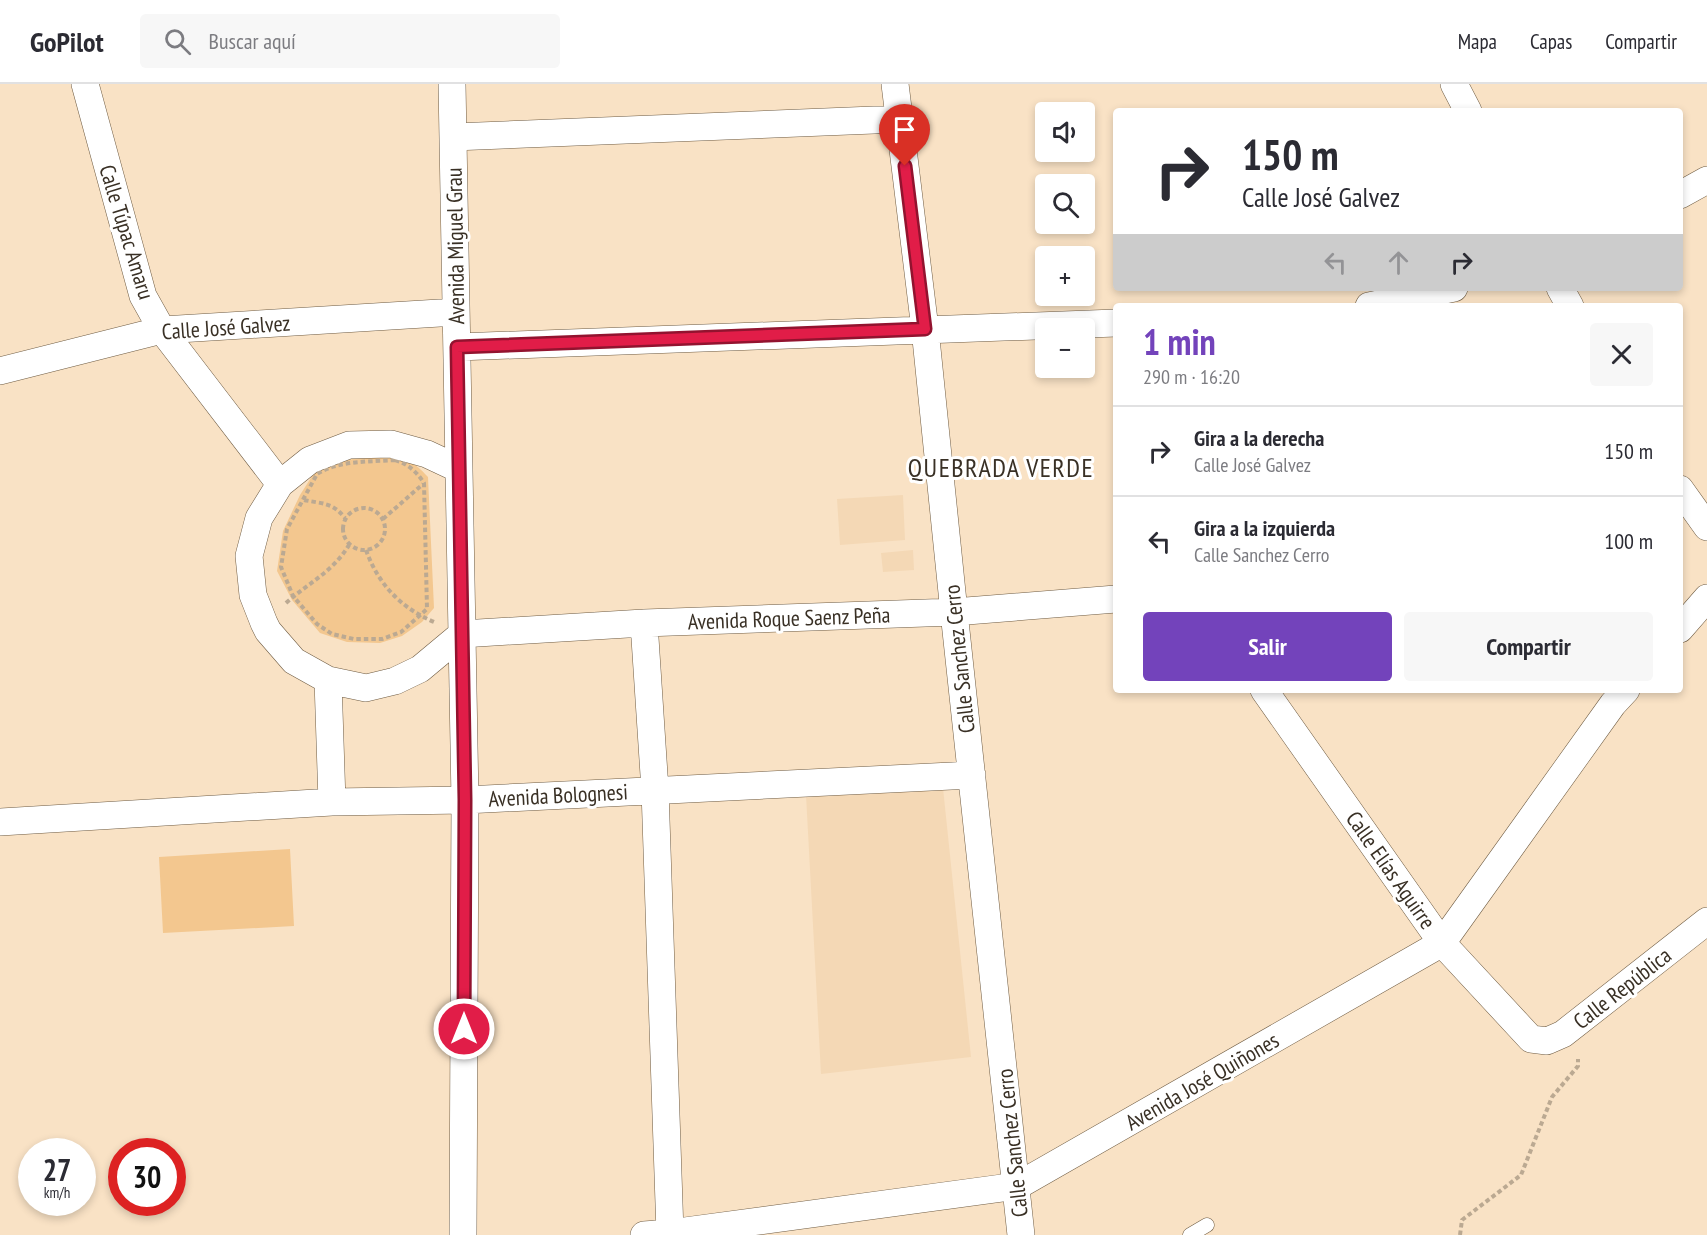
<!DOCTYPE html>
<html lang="es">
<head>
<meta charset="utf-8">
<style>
	:root { --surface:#fff; --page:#f7f7f7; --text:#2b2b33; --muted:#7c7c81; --line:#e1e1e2; --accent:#7343bb }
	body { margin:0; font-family:"PT Sans Narrow",sans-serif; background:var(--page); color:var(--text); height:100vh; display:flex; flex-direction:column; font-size:22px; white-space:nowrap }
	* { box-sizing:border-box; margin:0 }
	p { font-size:20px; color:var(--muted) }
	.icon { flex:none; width:33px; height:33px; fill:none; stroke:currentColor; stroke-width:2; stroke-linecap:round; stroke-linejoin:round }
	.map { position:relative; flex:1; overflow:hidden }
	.sheet { position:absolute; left:1113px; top:219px; width:570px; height:390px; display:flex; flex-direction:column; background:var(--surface); border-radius:6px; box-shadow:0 3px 9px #0003 }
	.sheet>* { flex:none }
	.guide { position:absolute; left:1113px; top:24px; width:570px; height:183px; border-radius:6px; box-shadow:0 3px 9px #0003; background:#fff; color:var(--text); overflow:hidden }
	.fabs { position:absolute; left:1035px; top:18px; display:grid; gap:12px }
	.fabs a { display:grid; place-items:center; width:60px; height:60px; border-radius:6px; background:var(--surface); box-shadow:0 3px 9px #0003; font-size:30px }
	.speed { position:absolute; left:18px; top:1054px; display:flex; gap:12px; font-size:30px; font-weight:700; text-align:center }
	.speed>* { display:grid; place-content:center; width:78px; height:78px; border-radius:50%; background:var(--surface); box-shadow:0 3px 9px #0003; line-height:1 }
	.speed small { font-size:15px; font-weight:400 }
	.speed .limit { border:9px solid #d22; background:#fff; color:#111 }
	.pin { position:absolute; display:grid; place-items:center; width:51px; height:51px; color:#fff; margin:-62px -26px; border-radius:50% 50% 50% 0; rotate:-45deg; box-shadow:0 0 6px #0007 }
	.pin .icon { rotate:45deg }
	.me { position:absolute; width:66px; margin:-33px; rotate:0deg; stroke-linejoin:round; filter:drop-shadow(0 0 4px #0008) }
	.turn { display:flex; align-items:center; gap:21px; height:126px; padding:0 30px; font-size:27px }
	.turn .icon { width:78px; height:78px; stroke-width:2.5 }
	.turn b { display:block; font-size:42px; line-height:51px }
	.lanes { display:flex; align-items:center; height:57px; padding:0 30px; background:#0003; justify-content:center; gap:30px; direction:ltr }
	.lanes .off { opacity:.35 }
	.round { display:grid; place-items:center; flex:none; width:63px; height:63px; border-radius:6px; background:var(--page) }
	.head { display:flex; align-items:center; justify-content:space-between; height:102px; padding:0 30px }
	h1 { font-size:36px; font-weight:600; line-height:45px; color:var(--accent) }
	.cta { display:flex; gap:12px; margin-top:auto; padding:12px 30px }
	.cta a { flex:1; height:69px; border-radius:6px; background:var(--accent); color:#fff; font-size:24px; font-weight:600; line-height:69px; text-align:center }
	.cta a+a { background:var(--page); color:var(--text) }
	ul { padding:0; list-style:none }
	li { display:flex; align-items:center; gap:18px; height:90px; padding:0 30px; border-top:2px solid var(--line) }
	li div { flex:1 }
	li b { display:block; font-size:22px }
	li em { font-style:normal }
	header { display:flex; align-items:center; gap:36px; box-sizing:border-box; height:84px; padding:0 30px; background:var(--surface); border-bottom:2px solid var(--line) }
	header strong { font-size:28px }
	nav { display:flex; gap:33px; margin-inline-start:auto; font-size:21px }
	.search { width:420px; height:54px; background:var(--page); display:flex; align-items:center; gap:15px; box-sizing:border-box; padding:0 21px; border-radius:6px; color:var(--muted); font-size:22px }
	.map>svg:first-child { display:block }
</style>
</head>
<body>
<header>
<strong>GoPilot</strong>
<div class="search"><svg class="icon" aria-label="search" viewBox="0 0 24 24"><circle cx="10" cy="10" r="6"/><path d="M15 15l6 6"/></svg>Buscar aquí</div>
<nav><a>Mapa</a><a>Capas</a><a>Compartir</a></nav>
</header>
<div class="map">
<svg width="1707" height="1151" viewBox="0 0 1707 1151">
	<rect width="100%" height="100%" fill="#f9e2c5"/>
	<path fill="#f4d8b5" d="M 903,411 L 905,456 L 840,461 L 837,415 Z
		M 913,466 L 914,486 L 883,488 L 881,469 Z
		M 943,704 L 971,973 L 821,990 L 806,711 Z"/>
	<path fill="#f3c78f" d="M 382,371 C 403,373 414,377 428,393 L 434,524 L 422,538 L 402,552 L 380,559 L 347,558 L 320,549 L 292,516 L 277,487 L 283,447 L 300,411 L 314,389 L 331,378 Z
		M 290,765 L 294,842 L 163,849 L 159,773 Z"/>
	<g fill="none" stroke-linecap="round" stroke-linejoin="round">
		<g stroke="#6f5c43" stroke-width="15">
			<path id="lane" d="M 1190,1151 L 1207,1141"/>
		</g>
		<g stroke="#6f5c43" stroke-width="28">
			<path id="street" d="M 85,0 L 143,212 L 162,246 L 280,400
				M 452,0 L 465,716 L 463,1151
				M 895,0 L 925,245 L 954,528 L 1021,1151
				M 1454,0 L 1468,27
				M 453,53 L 899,35
				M 1680,111 L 1707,96
				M 1560,204 L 1570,222
				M 1369,222 L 1454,204
				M 457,263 L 1116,239
				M 0,287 L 162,246 L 456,228
				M 459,385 L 427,370 L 391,360 L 349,361 L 310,376 L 280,400 L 259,434 L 249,472 L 253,511 L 264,539 L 268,547 L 294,577 L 328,596 L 366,604 L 395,597 L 420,585 L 462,550 L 644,539 L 954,528 L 1116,515
				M 1680,405 L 1707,443
				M 644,539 L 655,706 L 670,1149
				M 1680,545 L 1707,514
				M 328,596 L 332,718
				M 1264,606 L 1442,859 L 1531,955 L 1547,957 L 1563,950 L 1707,837
				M 0,738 L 332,718 L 465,716 L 972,691
				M 644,1151 L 670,1149 L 1017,1102 L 1442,859 L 1613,620 L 1626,606"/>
		</g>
		<path stroke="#bba992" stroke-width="4" stroke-dasharray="4.5 3" stroke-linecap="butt" d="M 395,376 C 408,380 416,387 424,399 L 427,525 L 401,548 L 382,555 L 354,555 L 332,550 L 317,540 L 293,512 L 281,483 L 287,445 L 317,390 C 339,376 369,378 395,376 Z
			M 304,416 C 323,420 332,418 345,434
			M343 445a21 21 0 1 1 42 0a21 21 0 1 1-42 0Z
			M 383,435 L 423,400
			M 366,466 C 378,500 401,524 434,538
			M 286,519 C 308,499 333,488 349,461
			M 1460,1151 L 1462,1136 L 1521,1091 L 1552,1013 L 1578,982 L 1578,975"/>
		<use href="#lane" stroke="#fff" stroke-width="14"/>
		<use href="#street" stroke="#fff" stroke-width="27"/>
	</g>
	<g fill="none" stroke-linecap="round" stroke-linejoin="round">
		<g stroke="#92132f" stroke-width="15">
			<path id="route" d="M 464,945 L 465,716 L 457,263 L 925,245 L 905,82"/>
		</g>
		<use href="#route" stroke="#e11d48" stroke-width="10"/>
	</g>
	<g text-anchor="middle" stroke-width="6" stroke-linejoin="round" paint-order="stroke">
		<g font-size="22" fill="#393025" stroke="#fff">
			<text transform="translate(127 148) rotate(73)" y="8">Calle Túpac Amaru</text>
			<text transform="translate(455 162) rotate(-91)" y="8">Avenida Miguel Grau</text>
			<text transform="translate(226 243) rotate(-4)" y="8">Calle José Galvez</text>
			<text transform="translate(789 534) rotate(-2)" y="8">Avenida Roque Saenz Peña</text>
			<text transform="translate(959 575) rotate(-96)" y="8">Calle Sanchez Cerro</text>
			<text transform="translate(558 711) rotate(-3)" y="8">Avenida Bolognesi</text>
			<text transform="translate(1391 786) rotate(55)" y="8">Calle Elías Aguirre</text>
			<text transform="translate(1622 904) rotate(-38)" y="8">Calle República</text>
			<text transform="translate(1202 997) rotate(-30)" y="8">Avenida José Quiñones</text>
			<text transform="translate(1012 1059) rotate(-96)" y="8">Calle Sanchez Cerro</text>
		</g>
		<g font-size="26" letter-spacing="1.5" fill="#393025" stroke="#fff">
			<text x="1001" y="393">QUEBRADA VERDE</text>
		</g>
	</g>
</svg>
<div class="fabs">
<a><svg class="icon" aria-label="sound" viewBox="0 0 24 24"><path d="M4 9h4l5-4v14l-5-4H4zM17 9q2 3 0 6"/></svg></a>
<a><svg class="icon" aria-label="search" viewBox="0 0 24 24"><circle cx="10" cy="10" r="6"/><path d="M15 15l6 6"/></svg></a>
<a>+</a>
<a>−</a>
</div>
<div class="speed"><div>27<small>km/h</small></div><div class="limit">30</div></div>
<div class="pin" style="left:905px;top:82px;background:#d93025"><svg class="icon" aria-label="arrive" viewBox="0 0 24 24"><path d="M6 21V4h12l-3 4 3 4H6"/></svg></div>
<svg class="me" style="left:464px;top:945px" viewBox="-20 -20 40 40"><circle r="17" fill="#e11d48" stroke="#fff" stroke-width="3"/><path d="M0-11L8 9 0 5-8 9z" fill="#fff"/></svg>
<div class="guide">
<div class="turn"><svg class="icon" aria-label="right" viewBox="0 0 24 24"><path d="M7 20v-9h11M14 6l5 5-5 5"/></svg><div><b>150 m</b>Calle José Galvez</div></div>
<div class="lanes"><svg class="icon off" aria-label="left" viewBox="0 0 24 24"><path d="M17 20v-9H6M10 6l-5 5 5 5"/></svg><svg class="icon off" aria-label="ahead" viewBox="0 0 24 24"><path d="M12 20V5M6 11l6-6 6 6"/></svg><svg class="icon" aria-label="right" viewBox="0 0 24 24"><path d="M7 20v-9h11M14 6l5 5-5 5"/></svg></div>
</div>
<section class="sheet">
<div class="head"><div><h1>1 min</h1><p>290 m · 16:20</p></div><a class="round"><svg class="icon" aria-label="close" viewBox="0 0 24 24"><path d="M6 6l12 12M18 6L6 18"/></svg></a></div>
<ul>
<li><svg class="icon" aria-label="right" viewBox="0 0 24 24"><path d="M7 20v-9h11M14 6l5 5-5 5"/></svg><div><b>Gira a la derecha</b><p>Calle José Galvez</p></div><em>150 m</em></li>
<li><svg class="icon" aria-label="left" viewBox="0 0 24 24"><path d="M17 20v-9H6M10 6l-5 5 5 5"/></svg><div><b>Gira a la izquierda</b><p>Calle Sanchez Cerro</p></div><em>100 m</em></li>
</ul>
<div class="cta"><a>Salir</a><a>Compartir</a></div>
</section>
</div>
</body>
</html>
